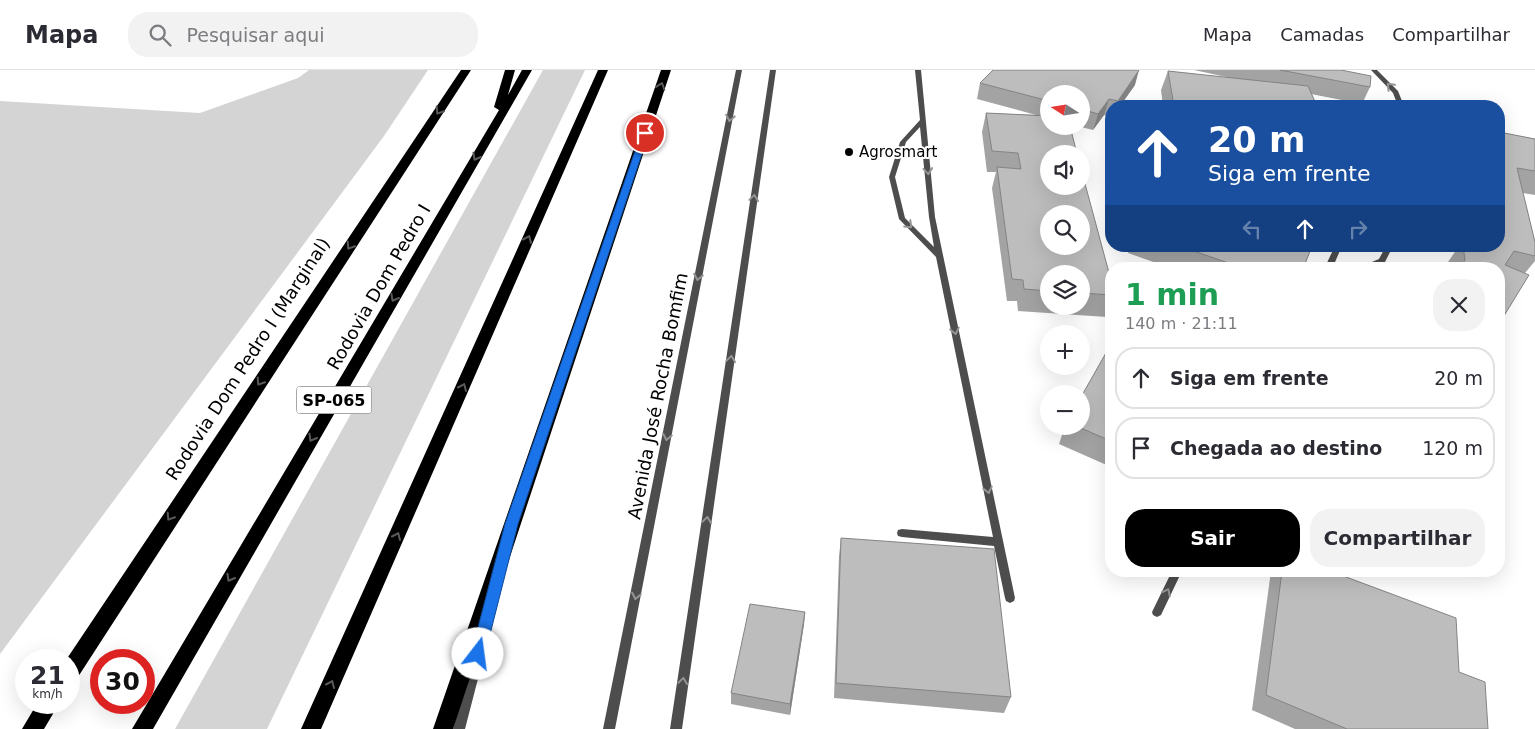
<!DOCTYPE html>
<html lang="pt">
<head>
<meta charset="utf-8">
<style>
	:root { --surface:#fff; --page:#f2f2f3; --text:#2b2b33; --muted:#7c7c81; --line:#e1e1e2; --accent:#000 }
	body { margin:0; font-family:"DejaVu Sans",sans-serif; background:var(--page); color:var(--text); height:100vh; display:flex; flex-direction:column; font-size:19px; white-space:nowrap }
	* { box-sizing:border-box; margin:0 }
	p { font-size:16px; color:var(--muted) }
	.icon { flex:none; width:28px; height:28px; fill:none; stroke:currentColor; stroke-width:2; stroke-linecap:round; stroke-linejoin:round }
	.map { position:relative; flex:1; overflow:hidden }
	.sheet { position:absolute; left:1105px; top:192px; width:400px; height:315px; display:flex; flex-direction:column; background:var(--surface); border-radius:20px; box-shadow:0 5px 20px #0002 }
	.sheet>* { flex:none }
	.banner { position:absolute; left:1105px; top:30px; width:400px; height:152px; border-radius:20px; box-shadow:0 5px 20px #0002; background:#1a4fa0; color:#fff; overflow:hidden }
	.needle { width:32px; rotate:282deg }
	.controls { position:absolute; left:1040px; top:15px; display:grid; gap:10px }
	.controls a { display:grid; place-items:center; width:50px; height:50px; border-radius:50%; background:var(--surface); box-shadow:0 5px 20px #0002; font-size:25px }
	.speed { position:absolute; left:15px; top:579px; display:flex; gap:10px; font-size:25px; font-weight:700; text-align:center }
	.speed>* { display:grid; place-content:center; width:65px; height:65px; border-radius:50%; background:var(--surface); box-shadow:0 5px 20px #0002; line-height:1 }
	.speed small { font-size:12px; font-weight:400 }
	.speed .limit { border:8px solid #d22; background:#fff; color:#111 }
	.pin { position:absolute; display:grid; place-items:center; width:42px; height:42px; color:#fff; margin:-21px; border:2px solid #fff; border-radius:50%; box-shadow:0 1px 5px #0007 }
	.me { position:absolute; width:55px; margin:-28px; rotate:15deg; stroke-linejoin:round; filter:drop-shadow(0 0 4px #0008) }
	.turn { display:flex; align-items:center; gap:18px; height:105px; padding:0 20px; font-size:22px }
	.turn .icon { width:65px; height:65px; stroke-width:2.5 }
	.turn b { display:block; font-size:35px; line-height:42px }
	.lanes { display:flex; align-items:center; height:48px; padding:0 20px; background:#0003; justify-content:center; gap:25px; direction:ltr }
	.lanes .off { opacity:.35 }
	.round { display:grid; place-items:center; flex:none; width:52px; height:52px; border-radius:20px; background:var(--page) }
	.overview { display:flex; align-items:center; justify-content:space-between; height:85px; padding:0 20px }
	h1 { font-size:30px; font-weight:800; line-height:38px; color:#1e9e55 }
	.cta { display:flex; gap:10px; margin-top:auto; padding:10px 20px }
	.cta a { flex:1; height:58px; border-radius:20px; background:var(--accent); color:#fff; font-size:20px; font-weight:800; line-height:58px; text-align:center }
	.cta a+a { background:var(--page); color:var(--text) }
	ul { padding:0; list-style:none }
	li { display:flex; align-items:center; gap:15px; height:62px; margin:0 10px 8px; padding:0 10px; border:2px solid var(--line); border-radius:20px }
	li div { flex:1 }
	li b { display:block; font-size:19px }
	li em { font-style:normal }
	header { display:flex; align-items:center; gap:30px; box-sizing:border-box; height:70px; padding:0 25px; background:var(--surface); border-bottom:1px solid var(--line) }
	header strong { font-size:24px }
	nav { display:flex; gap:28px; margin-inline-start:auto; font-size:18px }
	.search { width:350px; height:45px; background:var(--page); display:flex; align-items:center; gap:12px; box-sizing:border-box; padding:0 18px; border-radius:20px; color:var(--muted); font-size:19px }
	.map>svg:first-child { display:block }
</style>
</head>
<body>
<header>
<strong>Mapa</strong>
<div class="search"><svg class="icon" aria-label="search" viewBox="0 0 24 24"><circle cx="10" cy="10" r="6"/><path d="M15 15l6 6"/></svg>Pesquisar aqui</div>
<nav><a>Mapa</a><a>Camadas</a><a>Compartilhar</a></nav>
</header>
<div class="map">
<svg width="1535" height="659" viewBox="0 0 1535 659">
	<rect width="100%" height="100%" fill="#fff"/>
	<path fill="#d4d4d4" d="M 309,0 L 428,0 L 384,66 L 0,584 L 0,31 L 200,43 L 298,8 Z
		M 543,0 L 585,0 L 267,659 L 175,659 Z"/>
	<g fill="none" stroke-linecap="round" stroke-linejoin="round">
		<path fill="#4d4d4d" fill-rule="evenodd" d="M 736,0 L 742,0 L 615,659 L 603,659 Z
			M 770,0 L 776,0 L 682,659 L 670,659 Z
			M 915,0 L 921,0 L 935,147 L 1015,528 L 1014,531 L 1010,533 L 1006,531 L 1005,528 L 994,476 L 902,467 L 898,466 L 897,463 L 898,460 L 902,459 L 993,467 L 936,187 L 899,149 L 889,107 L 900,72 L 920,50 ZM 920,57 L 929,147 L 934,177 L 905,148 L 895,107 L 906,72 Z
			M 1371,0 L 1377,0 L 1398,21 L 1404,36 L 1398,36 L 1393,23 Z
			M 1335,176 L 1342,176 L 1332,199 L 1324,199 Z
			M 1386,176 L 1393,176 L 1385,192 L 1366,199 L 1355,199 L 1379,189 Z
			M 1172,501 L 1182,501 L 1161,545 L 1157,547 L 1153,545 L 1152,542 Z
			M 482,565 L 486,566 L 488,570 L 465,659 L 453,659 L 476,570 L 478,566 Z"/>
		<path fill="#000" fill-rule="evenodd" d="M 461,0 L 471,0 L 76,610 L 69,612 L 69,590 L 66,590 Z
			M 505,0 L 515,0 L 508,25 L 522,0 L 532,0 L 153,659 L 132,659 L 499,40 L 494,37 Z
			M 598,0 L 608,0 L 321,659 L 301,659 Z
			M 661,0 L 671,0 L 453,659 L 433,659 Z
			M 38,632 L 60,632 L 44,659 L 22,659 Z"/>
	</g>
	<path fill="#a3a3a3" fill-rule="evenodd" d="M 1194,0 L 1341,0 L 1370,17 L 1362,34 L 1311,24 L 1317,36 L 1163,36 L 1161,20 L 1168,1 L 1231,8 Z
		M 980,13 L 1135,15 L 1120,36 L 1111,36 L 1111,47 L 1104,45 L 1093,60 L 1077,56 L 1081,56 L 1081,24 L 1049,24 L 1049,56 L 1111,210 L 1111,236 L 1107,247 L 1018,241 L 1017,231 L 1007,231 L 992,118 L 996,102 L 987,102 L 982,62 L 986,43 L 1036,45 L 977,29 ZM 1049,204 L 1081,204 L 1081,236 L 1049,236 Z
		M 1499,62 L 1535,69 L 1535,125 L 1523,123 L 1535,172 L 1535,191 L 1525,203 L 1499,199 L 1448,199 L 1448,192 L 1459,176 L 1499,176 Z
		M 1131,176 L 1312,176 L 1303,199 L 1173,199 L 1128,183 Z
		M 1111,274 L 1111,397 L 1059,374 L 1065,356 L 1081,356 Z
		M 841,468 L 1011,627 L 1004,643 L 834,628 L 839,486 Z
		M 1271,501 L 1330,501 L 1459,602 L 1488,659 L 1295,659 L 1252,640 Z
		M 805,542 L 804,554 L 790,645 L 731,634 L 731,623 Z"/>
	<path fill="#848484" d="M 1139,0 L 1135,15 L 1120,36 L 1116,36 L 1118,31 Z
		M 1109,29 L 1104,45 L 1093,60 L 1098,44 Z
		M 805,542 L 804,554 L 790,645 L 790,634 Z"/>
	<path fill="#bdbdbd" stroke="#848484" fill-rule="evenodd" d="M 993,0 L 1139,0 L 1118,31 L 1109,29 L 1098,44 L 1081,39 L 1081,24 L 1049,24 L 1049,31 L 980,13 Z
		M 1280,0 L 1341,0 L 1371,6 L 1370,17 Z
		M 1168,1 L 1308,16 L 1317,36 L 1174,36 Z
		M 986,43 L 1049,46 L 1049,56 L 1070,56 L 1077,84 L 1049,84 L 1049,116 L 1081,116 L 1081,99 L 1111,210 L 1111,225 L 1081,223 L 1081,204 L 1049,204 L 1049,221 L 1024,219 L 1023,210 L 1012,209 L 997,97 L 1021,99 L 1018,83 L 992,81 ZM 1049,144 L 1081,144 L 1081,176 L 1049,176 Z
		M 1499,62 L 1535,69 L 1535,101 L 1517,98 L 1535,172 L 1535,186 L 1514,181 L 1505,195 L 1529,205 L 1499,254 L 1499,199 L 1459,199 L 1465,190 L 1463,176 L 1499,176 Z
		M 1179,176 L 1312,176 L 1303,199 L 1246,199 Z
		M 1157,193 L 1173,199 L 1154,199 Z
		M 1111,274 L 1111,371 L 1076,356 L 1081,356 L 1081,327 Z
		M 1499,307 L 1503,309 L 1499,316 Z
		M 841,468 L 994,479 L 1011,627 L 836,613 Z
		M 1282,501 L 1330,501 L 1456,548 L 1459,602 L 1485,612 L 1488,659 L 1347,659 L 1266,625 Z
		M 750,534 L 805,542 L 790,634 L 731,623 Z"/>
	<defs><path id="oneway-chevron" d="M-2-3.5L2.5 0L-2 3.5" fill="none" stroke-width="1.6" stroke-linecap="round" stroke-linejoin="round" transform="scale(1.25)"/></defs>
	<g stroke="#595959">
		<use href="#oneway-chevron" transform="translate(661 16) rotate(-71)"/>
		<use href="#oneway-chevron" transform="translate(439 41) rotate(123)"/>
		<use href="#oneway-chevron" transform="translate(476 87) rotate(120)"/>
		<use href="#oneway-chevron" transform="translate(528 169) rotate(-66)"/>
		<use href="#oneway-chevron" transform="translate(350 176) rotate(123)"/>
		<use href="#oneway-chevron" transform="translate(394 228) rotate(120)"/>
		<use href="#oneway-chevron" transform="translate(260 312) rotate(123)"/>
		<use href="#oneway-chevron" transform="translate(463 317) rotate(-66)"/>
		<use href="#oneway-chevron" transform="translate(312 368) rotate(120)"/>
		<use href="#oneway-chevron" transform="translate(170 447) rotate(123)"/>
		<use href="#oneway-chevron" transform="translate(397 466) rotate(-66)"/>
		<use href="#oneway-chevron" transform="translate(230 508) rotate(120)"/>
		<use href="#oneway-chevron" transform="translate(331 614) rotate(-66)"/>
	</g>
	<g stroke="#949494">
		<use href="#oneway-chevron" transform="translate(1390 16) rotate(-134)"/>
		<use href="#oneway-chevron" transform="translate(730 48) rotate(101)"/>
		<use href="#oneway-chevron" transform="translate(928 101) rotate(85)"/>
		<use href="#oneway-chevron" transform="translate(754 128) rotate(-82)"/>
		<use href="#oneway-chevron" transform="translate(909 155) rotate(44)"/>
		<use href="#oneway-chevron" transform="translate(698 207) rotate(101)"/>
		<use href="#oneway-chevron" transform="translate(955 261) rotate(78)"/>
		<use href="#oneway-chevron" transform="translate(731 289) rotate(-82)"/>
		<use href="#oneway-chevron" transform="translate(667 367) rotate(101)"/>
		<use href="#oneway-chevron" transform="translate(988 420) rotate(78)"/>
		<use href="#oneway-chevron" transform="translate(707 450) rotate(-82)"/>
		<use href="#oneway-chevron" transform="translate(1167 522) rotate(-63)"/>
		<use href="#oneway-chevron" transform="translate(636 526) rotate(101)"/>
		<use href="#oneway-chevron" transform="translate(683 611) rotate(-82)"/>
	</g>
	<path fill="#1a73e8" stroke="#114b97" d="M 642,61 L 649,63 L 518,454 L 485,584 L 483,589 L 478,591 L 473,589 L 471,584 L 505,454 Z"/>
	<circle fill="#000" stroke="#fff" stroke-width="2" cx="849" cy="82" r="5"/>
	<g text-anchor="middle" stroke-width="4" stroke-linejoin="round" paint-order="stroke">
		<g font-size="15" fill="#000" stroke="#fff" text-anchor="start">
			<text x="859" y="87">Agrosmart</text>
		</g>
		<rect fill="#fff" stroke="#4c4c4c" stroke-width="1" x="296.5" y="316.5" width="75" height="27" rx="4"/>
		<g font-size="16" font-weight="bold" fill="#000">
			<text x="334" y="336">SP-065</text>
		</g>
		<g font-size="18" fill="#000" stroke="#fff">
			<text transform="translate(379 217) rotate(-60)" y="6">Rodovia Dom Pedro I</text>
			<text transform="translate(248 289) rotate(-57)" y="6">Rodovia Dom Pedro I (Marginal)</text>
			<text transform="translate(658 326) rotate(-79)" y="6">Avenida José Rocha Bomfim</text>
		</g>
	</g>
</svg>
<div class="controls">
<a><svg class="needle" viewBox="-14 -14 28 28"><path d="M0-13l5 13h-10z" fill="#e53935"/><path d="M0 13l5-13h-10z" fill="#7c7c81"/></svg></a>
<a><svg class="icon" aria-label="sound" viewBox="0 0 24 24"><path d="M4 9h4l5-4v14l-5-4H4zM17 9q2 3 0 6"/></svg></a>
<a><svg class="icon" aria-label="search" viewBox="0 0 24 24"><circle cx="10" cy="10" r="6"/><path d="M15 15l6 6"/></svg></a>
<a><svg class="icon" aria-label="layers" viewBox="0 0 24 24"><path d="M12 4l9 5-9 5-9-5zM3 14l9 5 9-5"/></svg></a>
<a>+</a>
<a>−</a>
</div>
<div class="speed"><div>21<small>km/h</small></div><div class="limit">30</div></div>
<div class="pin" style="left:645px;top:63px;background:#d93025"><svg class="icon" aria-label="arrive" viewBox="0 0 24 24"><path d="M6 21V4h12l-3 4 3 4H6"/></svg></div>
<svg class="me" style="left:478px;top:584px" viewBox="-20 -20 40 40"><circle r="19" fill="#fff"/><path d="M0-13L10 11 0 6-10 11z" fill="#1a73e8"/></svg>
<div class="banner">
<div class="turn"><svg class="icon" aria-label="ahead" viewBox="0 0 24 24"><path d="M12 20V5M6 11l6-6 6 6"/></svg><div><b>20 m</b>Siga em frente</div></div>
<div class="lanes"><svg class="icon off" aria-label="left" viewBox="0 0 24 24"><path d="M17 20v-9H6M10 6l-5 5 5 5"/></svg><svg class="icon" aria-label="ahead" viewBox="0 0 24 24"><path d="M12 20V5M6 11l6-6 6 6"/></svg><svg class="icon off" aria-label="right" viewBox="0 0 24 24"><path d="M7 20v-9h11M14 6l5 5-5 5"/></svg></div>
</div>
<section class="sheet">
<div class="overview"><div><h1>1 min</h1><p>140 m · 21:11</p></div><a class="round"><svg class="icon" aria-label="close" viewBox="0 0 24 24"><path d="M6 6l12 12M18 6L6 18"/></svg></a></div>
<ul>
<li><svg class="icon" aria-label="ahead" viewBox="0 0 24 24"><path d="M12 20V5M6 11l6-6 6 6"/></svg><div><b>Siga em frente</b></div><em>20 m</em></li>
<li><svg class="icon" aria-label="arrive" viewBox="0 0 24 24"><path d="M6 21V4h12l-3 4 3 4H6"/></svg><div><b>Chegada ao destino</b></div><em>120 m</em></li>
</ul>
<div class="cta"><a>Sair</a><a>Compartilhar</a></div>
</section>
</div>
</body>
</html>
